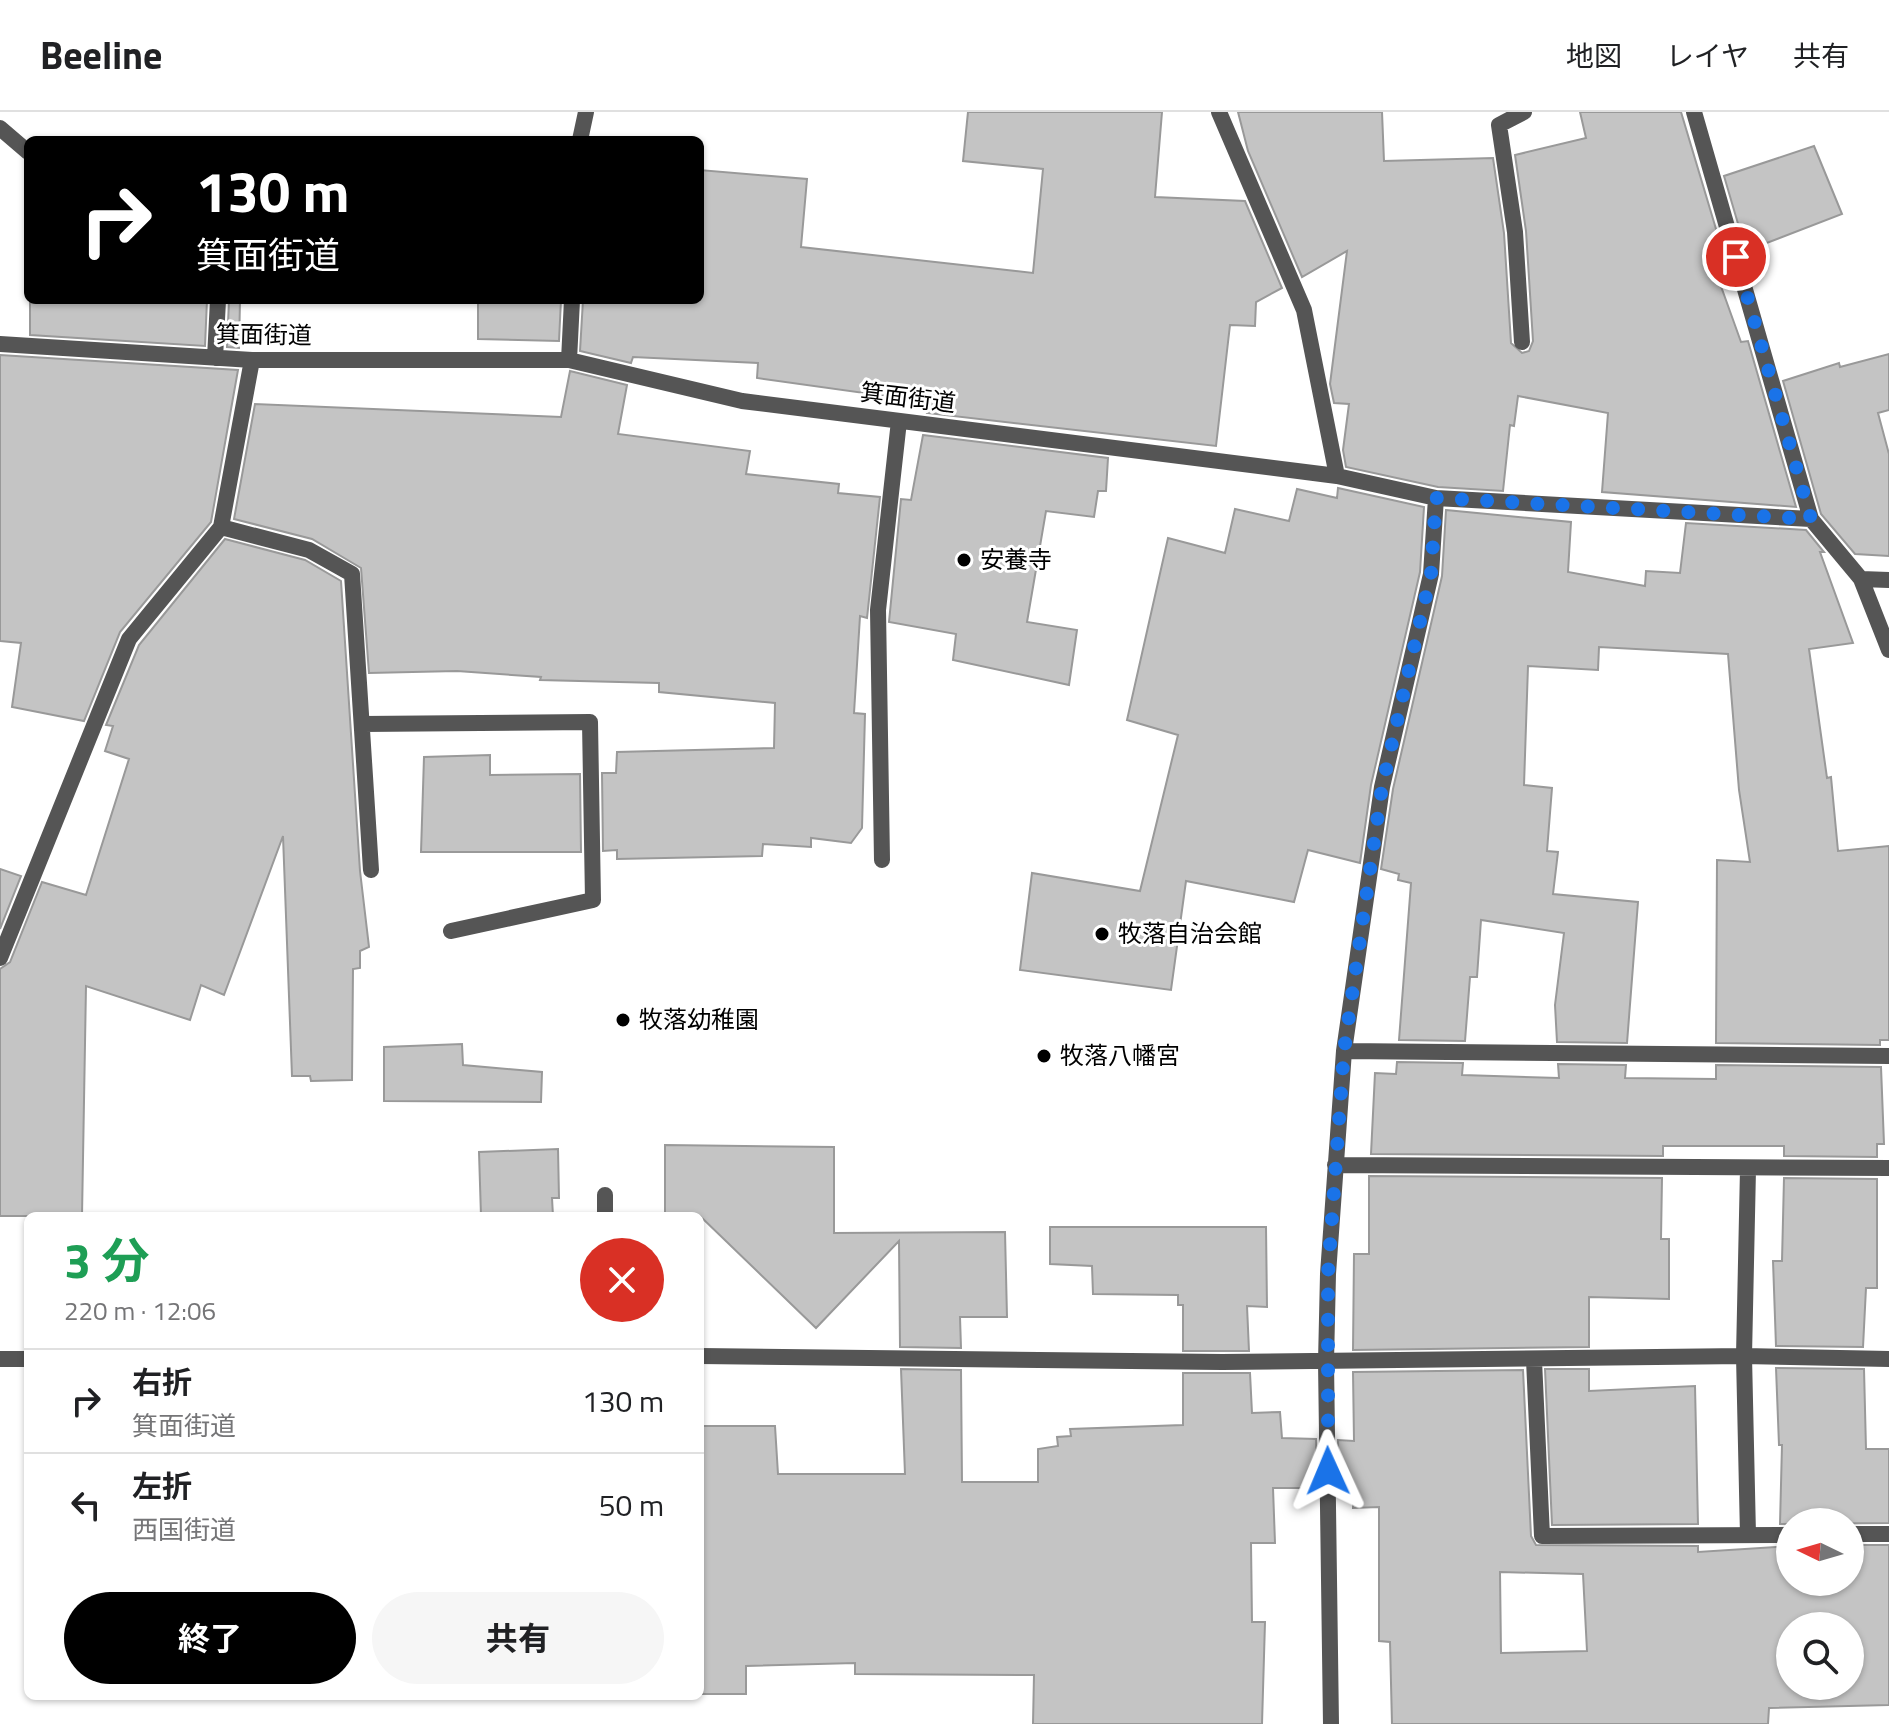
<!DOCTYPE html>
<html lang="ja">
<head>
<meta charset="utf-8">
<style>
	:root { --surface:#fff; --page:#f6f6f6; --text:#202124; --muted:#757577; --line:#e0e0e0; --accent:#000 }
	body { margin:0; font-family:"Titillium Web","Noto Sans JP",sans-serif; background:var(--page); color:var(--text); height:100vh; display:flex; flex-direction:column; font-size:30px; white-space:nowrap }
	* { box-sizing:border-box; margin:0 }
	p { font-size:26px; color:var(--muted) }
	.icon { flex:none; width:44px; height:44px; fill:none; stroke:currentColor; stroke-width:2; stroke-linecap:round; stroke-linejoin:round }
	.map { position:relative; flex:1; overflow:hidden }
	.drawer { position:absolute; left:24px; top:1100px; width:680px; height:488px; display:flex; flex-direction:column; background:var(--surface); border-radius:12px; box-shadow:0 2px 6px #0004 }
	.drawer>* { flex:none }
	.banner { position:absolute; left:24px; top:24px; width:680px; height:168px; border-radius:12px; box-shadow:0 2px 6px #0004; background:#000; color:#fff; overflow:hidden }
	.needle { width:52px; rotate:275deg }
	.fabs { position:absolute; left:1776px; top:1396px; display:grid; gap:16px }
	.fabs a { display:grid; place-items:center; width:88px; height:88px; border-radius:50%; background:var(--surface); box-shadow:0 2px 6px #0004; font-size:40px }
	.pin { position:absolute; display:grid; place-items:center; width:68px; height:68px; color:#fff; margin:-34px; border:4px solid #fff; border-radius:50%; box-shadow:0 2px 8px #0007 }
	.me { position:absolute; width:88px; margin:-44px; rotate:359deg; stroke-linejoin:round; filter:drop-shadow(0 0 6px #0008) }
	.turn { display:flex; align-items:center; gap:28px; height:168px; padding:0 40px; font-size:36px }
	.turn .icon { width:104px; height:104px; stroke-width:2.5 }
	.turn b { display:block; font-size:56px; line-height:68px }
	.round { display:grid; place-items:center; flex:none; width:84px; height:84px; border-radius:42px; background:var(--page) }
	.summary { display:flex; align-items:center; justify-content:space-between; height:136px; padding:0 40px }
	h1 { font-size:48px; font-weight:700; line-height:60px; color:#1e9e55 }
	.cta { display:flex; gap:16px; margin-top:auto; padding:16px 40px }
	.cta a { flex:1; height:92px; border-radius:48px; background:var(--accent); color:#fff; font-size:32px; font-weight:700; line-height:92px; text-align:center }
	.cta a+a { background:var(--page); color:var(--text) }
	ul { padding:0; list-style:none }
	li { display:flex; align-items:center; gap:24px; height:104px; padding:0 40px; border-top:2px solid var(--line) }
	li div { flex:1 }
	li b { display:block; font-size:30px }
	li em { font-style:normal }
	header { display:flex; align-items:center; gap:48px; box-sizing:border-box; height:112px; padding:0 40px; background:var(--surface); border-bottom:2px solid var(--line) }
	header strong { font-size:38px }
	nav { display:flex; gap:44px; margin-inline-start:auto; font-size:28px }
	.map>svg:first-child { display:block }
</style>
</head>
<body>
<header>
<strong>Beeline</strong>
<nav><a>地図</a><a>レイヤ</a><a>共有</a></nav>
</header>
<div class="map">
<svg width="1889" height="1612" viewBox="0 0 1889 1612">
	<rect width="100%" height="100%" fill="#fff"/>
	<path fill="#c4c4c4" stroke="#999" stroke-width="2" fill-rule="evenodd" d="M 968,0 L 1162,0 L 1155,85 L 1245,89 L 1282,176 L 1256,190 L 1255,214 L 1230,213 L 1216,334 L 927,301 L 929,290 L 757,266 L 758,251 L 633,245 L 631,251 L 580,239 L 583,188 L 700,188 L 700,58 L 807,67 L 801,135 L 1033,161 L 1043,57 L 963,49 Z
		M 1238,0 L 1382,0 L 1384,49 L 1493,46 L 1504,121 L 1511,231 L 1522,241 L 1529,239 L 1533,229 L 1526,119 L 1515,43 L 1586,26 L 1580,0 L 1681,0 L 1725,147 L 1713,152 L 1741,230 L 1748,229 L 1796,395 L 1602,380 L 1608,301 L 1518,284 L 1514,314 L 1510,313 L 1503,379 L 1438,375 L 1346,355 L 1343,338 L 1349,292 L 1334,291 L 1330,272 L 1347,139 L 1302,165 L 1248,39 Z
		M 1814,34 L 1842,102 L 1746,139 L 1724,64 Z
		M 30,188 L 207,188 L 205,234 L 30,223 Z
		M 229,188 L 240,188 L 239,236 L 227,235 Z
		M 478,188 L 561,188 L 559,229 L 478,227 Z
		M 1889,242 L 1889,298 L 1878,301 L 1889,342 L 1889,444 L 1855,442 L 1821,402 L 1783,269 L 1839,251 L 1840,255 Z
		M 0,243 L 238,258 L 211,410 L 120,520 L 84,609 L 12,595 L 21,531 L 0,529 Z
		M 570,259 L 627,273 L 618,322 L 750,339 L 746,362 L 839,372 L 838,381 L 880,385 L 867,506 L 860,504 L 854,601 L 865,602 L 862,716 L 851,731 L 811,726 L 811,735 L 763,732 L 762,744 L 617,747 L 617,738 L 603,739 L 602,661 L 616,661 L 617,640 L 774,636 L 775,591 L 659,580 L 659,571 L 540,568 L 541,565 L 457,559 L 369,561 L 361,456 L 312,427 L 234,407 L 255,292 L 561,305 Z
		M 923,323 L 1108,346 L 1106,379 L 1098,379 L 1094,405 L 1046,399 L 1027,510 L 1077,518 L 1069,573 L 953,548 L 956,522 L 889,510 L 901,387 L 911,388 Z
		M 1338,376 L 1424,395 L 1420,460 L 1371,673 L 1360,751 L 1308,738 L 1294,790 L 1186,769 L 1171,878 L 1020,858 L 1032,761 L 1140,779 L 1178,623 L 1127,608 L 1168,426 L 1225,441 L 1235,397 L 1289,409 L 1297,377 L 1337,386 Z
		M 1446,398 L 1571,410 L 1568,460 L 1645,474 L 1646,459 L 1680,461 L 1686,411 L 1806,418 L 1824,440 L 1820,440 L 1853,531 L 1809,537 L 1827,666 L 1831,665 L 1838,739 L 1889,734 L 1889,928 L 1880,928 L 1880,933 L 1716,931 L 1717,748 L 1750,750 L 1739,678 L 1728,542 L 1599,535 L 1598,558 L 1528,554 L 1524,673 L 1552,676 L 1547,739 L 1558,740 L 1553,782 L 1638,790 L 1627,931 L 1557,930 L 1555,893 L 1564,821 L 1481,808 L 1477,865 L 1470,865 L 1465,929 L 1399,928 L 1411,771 L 1398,768 L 1399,762 L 1381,757 L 1393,677 L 1442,464 Z
		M 225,427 L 305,448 L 341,469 L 360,759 L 369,835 L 360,839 L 360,856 L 353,857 L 352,968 L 311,969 L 310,964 L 292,964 L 283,724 L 224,883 L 201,873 L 190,908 L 86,874 L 82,1104 L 0,1104 L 0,857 L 10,850 L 42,770 L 86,783 L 129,647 L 105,639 L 113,614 L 106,613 L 139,533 Z
		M 490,643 L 490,663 L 580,662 L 581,740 L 421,740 L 424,645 Z
		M 0,757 L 21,764 L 0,817 Z
		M 462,932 L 463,953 L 542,960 L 541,990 L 384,989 L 384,935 Z
		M 1397,950 L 1463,951 L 1462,963 L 1559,966 L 1558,952 L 1626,953 L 1625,966 L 1716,967 L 1716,953 L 1881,955 L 1884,1032 L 1877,1032 L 1877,1045 L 1784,1044 L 1784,1034 L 1663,1034 L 1663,1044 L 1371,1042 L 1375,961 L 1396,962 Z
		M 665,1033 L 834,1035 L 834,1121 L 1005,1120 L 1007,1205 L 960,1205 L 961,1236 L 900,1235 L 899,1129 L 816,1216 L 700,1104 L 665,1104 Z
		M 558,1037 L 559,1086 L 552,1086 L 553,1104 L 481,1104 L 479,1040 Z
		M 1369,1064 L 1662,1066 L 1661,1127 L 1669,1127 L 1669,1187 L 1589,1185 L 1589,1235 L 1353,1238 L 1354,1142 L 1369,1142 Z
		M 1784,1066 L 1877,1067 L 1877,1176 L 1866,1176 L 1863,1235 L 1776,1234 L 1773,1149 L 1782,1149 Z
		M 1050,1115 L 1266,1115 L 1267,1195 L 1247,1194 L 1249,1239 L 1183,1239 L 1183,1193 L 1178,1193 L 1178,1183 L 1093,1182 L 1092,1154 L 1050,1152 Z
		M 1776,1256 L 1864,1257 L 1866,1337 L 1889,1337 L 1889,1411 L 1780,1412 L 1782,1333 L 1779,1333 Z
		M 901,1257 L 961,1258 L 962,1370 L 1038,1370 L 1038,1337 L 1058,1334 L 1057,1325 L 1071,1324 L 1070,1317 L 1183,1313 L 1183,1261 L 1250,1261 L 1252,1301 L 1280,1300 L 1282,1326 L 1316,1327 L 1317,1376 L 1273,1376 L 1275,1431 L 1251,1431 L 1252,1510 L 1265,1510 L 1262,1612 L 1033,1612 L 1034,1563 L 855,1562 L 855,1551 L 746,1554 L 746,1582 L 700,1582 L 700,1314 L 775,1314 L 778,1362 L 905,1362 Z
		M 1545,1257 L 1589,1257 L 1589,1279 L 1695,1274 L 1698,1412 L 1552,1413 Z
		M 1523,1258 L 1531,1424 L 1536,1433 L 1698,1434 L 1698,1440 L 1790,1434 L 1790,1470 L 1850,1470 L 1850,1433 L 1889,1433 L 1889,1593 L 1769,1596 L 1768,1612 L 1392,1612 L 1390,1530 L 1379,1529 L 1379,1395 L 1353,1396 L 1354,1376 L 1339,1376 L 1338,1328 L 1354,1329 L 1353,1260 ZM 1500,1460 L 1583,1462 L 1587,1539 L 1501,1541 ZM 1790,1514 L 1850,1514 L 1850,1574 L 1790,1574 Z"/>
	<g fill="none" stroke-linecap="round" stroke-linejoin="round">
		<path stroke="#555" stroke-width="16" d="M 1219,0 L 1304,198 L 1337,364
			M 1694,0 L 1811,407 L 1861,467 L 1889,538
			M 0,16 L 28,40
			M 580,28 L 586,0
			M 1522,230 L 1515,120 L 1499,13 L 1524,0
			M 0,232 L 252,248 L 569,248 L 742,289 L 1337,364 L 1436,386 L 1811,407
			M 215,246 L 218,188
			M 569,248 L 572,188
			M 221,415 L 309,438 L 352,462 L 371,758
			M 1861,467 L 1889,468
			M 363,612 L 590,610 L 593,788 L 451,819
			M 882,748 L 878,498 L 899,309
			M 0,846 L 129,527 L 221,415 L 252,248
			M 1344,939 L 1889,944
			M 1335,1053 L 1889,1056
			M 1748,1057 L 1744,1244 L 1748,1423
			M 605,1083 L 605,1104
			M 700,1244 L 1222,1250 L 1744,1244 L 1889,1247
			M 0,1247 L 28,1247
			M 1534,1248 L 1542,1424 L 1790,1423
			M 1850,1422 L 1889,1422
			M 1331,1612 L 1326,1250 L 1328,1162 L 1344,939 L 1382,675 L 1431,462 L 1436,386"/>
	</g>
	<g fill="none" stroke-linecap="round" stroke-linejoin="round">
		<path stroke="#1a73e8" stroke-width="14" stroke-dasharray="0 25.2" d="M 1328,1359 L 1328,1162 L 1344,939 L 1382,675 L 1431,462 L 1436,386 L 1811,407 L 1736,145"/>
	</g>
	<g fill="#000" stroke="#fff" stroke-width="3">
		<circle cx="964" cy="448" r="8"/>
		<circle cx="1102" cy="822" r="8"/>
		<circle cx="623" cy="908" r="8"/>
		<circle cx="1044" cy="944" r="8"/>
	</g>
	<g text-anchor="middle" stroke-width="6" stroke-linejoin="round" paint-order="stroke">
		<g font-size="24" fill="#000" stroke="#fff">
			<text transform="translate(264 223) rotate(1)" y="8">箕面街道</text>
			<text transform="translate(908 286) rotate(7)" y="8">箕面街道</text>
		</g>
		<g font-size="24" fill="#000" stroke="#fff" text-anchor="start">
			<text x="980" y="456">安養寺</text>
			<text x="1118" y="830">牧落自治会館</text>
			<text x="639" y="916">牧落幼稚園</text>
			<text x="1060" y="952">牧落八幡宮</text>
		</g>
	</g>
</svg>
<div class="fabs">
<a><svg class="needle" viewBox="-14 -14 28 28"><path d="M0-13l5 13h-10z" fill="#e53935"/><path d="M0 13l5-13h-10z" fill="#757577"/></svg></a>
<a><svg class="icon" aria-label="search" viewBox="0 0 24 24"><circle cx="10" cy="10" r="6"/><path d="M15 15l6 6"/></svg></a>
</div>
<div class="pin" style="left:1736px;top:145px;background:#d93025"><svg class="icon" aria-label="arrive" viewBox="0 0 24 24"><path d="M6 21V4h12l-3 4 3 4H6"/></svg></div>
<svg class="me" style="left:1328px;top:1359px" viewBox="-20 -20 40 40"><path d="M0-17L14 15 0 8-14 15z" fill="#1a73e8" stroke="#fff" stroke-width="4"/></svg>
<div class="banner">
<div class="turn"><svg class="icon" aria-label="right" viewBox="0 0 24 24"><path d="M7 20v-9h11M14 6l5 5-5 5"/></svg><div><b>130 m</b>箕面街道</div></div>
</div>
<section class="drawer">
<div class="summary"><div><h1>3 分</h1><p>220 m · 12:06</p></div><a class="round" style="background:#d93025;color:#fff"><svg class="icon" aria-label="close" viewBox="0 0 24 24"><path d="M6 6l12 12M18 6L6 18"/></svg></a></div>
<ul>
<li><svg class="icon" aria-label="right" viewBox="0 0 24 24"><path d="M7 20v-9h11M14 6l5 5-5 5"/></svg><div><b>右折</b><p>箕面街道</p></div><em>130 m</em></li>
<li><svg class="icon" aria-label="left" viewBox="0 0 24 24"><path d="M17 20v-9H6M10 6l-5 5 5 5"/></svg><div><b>左折</b><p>西国街道</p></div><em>50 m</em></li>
</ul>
<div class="cta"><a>終了</a><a>共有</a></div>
</section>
</div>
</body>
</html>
